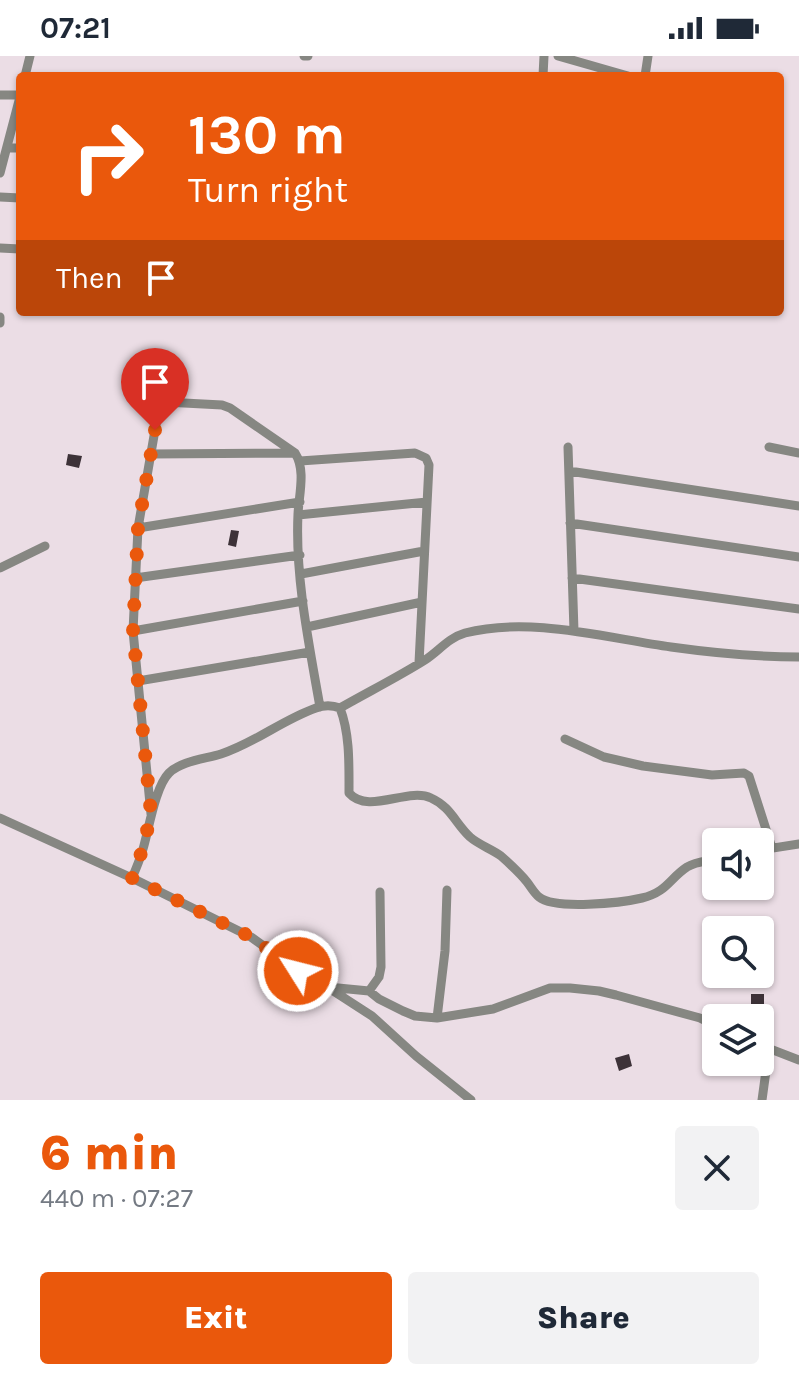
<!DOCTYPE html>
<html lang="en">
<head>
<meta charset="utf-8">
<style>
	:root { --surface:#fff; --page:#f2f2f3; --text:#1f2937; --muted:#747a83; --accent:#ea580c }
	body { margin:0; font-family:Karla,sans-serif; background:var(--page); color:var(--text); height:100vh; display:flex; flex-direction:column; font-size:30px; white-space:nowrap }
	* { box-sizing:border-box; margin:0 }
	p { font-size:26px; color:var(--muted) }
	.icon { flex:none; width:44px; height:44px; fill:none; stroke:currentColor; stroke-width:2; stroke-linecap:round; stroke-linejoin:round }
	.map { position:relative; height:1044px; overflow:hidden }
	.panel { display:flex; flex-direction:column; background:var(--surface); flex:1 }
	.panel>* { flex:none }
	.top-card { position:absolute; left:16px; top:16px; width:768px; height:244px; border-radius:8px; box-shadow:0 2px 6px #0004; background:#ea580c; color:#fff; overflow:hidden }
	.fabs { position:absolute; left:702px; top:772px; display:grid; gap:16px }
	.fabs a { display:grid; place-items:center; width:72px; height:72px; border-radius:8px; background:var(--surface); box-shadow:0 2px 6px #0004; font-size:40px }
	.pin { position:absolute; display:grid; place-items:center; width:68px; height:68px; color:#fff; margin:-82px -34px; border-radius:50% 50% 50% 0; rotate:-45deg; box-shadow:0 0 8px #0007 }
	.pin .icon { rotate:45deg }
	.me { position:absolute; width:88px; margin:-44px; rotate:306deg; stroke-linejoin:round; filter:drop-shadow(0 0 6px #0008) }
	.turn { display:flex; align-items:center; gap:28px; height:168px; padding:0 40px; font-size:36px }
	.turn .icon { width:104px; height:104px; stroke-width:2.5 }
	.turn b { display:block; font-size:56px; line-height:68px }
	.then { display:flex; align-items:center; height:76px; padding:0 40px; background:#0003; gap:16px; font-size:30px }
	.round { display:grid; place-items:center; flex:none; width:84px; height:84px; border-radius:8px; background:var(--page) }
	.headline { display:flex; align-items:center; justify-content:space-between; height:136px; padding:0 40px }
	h1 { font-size:48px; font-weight:800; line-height:60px; color:var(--accent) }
	.primary-button { display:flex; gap:16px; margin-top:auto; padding:16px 40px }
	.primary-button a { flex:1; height:92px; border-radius:8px; background:var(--accent); color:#fff; font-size:32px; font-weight:800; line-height:92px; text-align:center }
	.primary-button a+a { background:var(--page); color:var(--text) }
	.status { display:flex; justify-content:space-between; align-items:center; height:56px; padding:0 40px; background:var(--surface); direction:ltr }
	.status svg { height:22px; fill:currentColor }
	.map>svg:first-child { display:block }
</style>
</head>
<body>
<div class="status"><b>07:21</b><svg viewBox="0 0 49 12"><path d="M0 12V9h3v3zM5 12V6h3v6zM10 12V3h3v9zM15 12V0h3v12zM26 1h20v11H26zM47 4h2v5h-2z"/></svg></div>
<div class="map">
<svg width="799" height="1044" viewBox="0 0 799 1044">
	<rect width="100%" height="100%" fill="#ebdde5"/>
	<path fill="#3d3238" d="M 68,398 L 82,400 L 79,412 L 66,409 Z
		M 231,474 L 239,475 L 236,491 L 228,489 Z
		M 751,938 L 764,938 L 764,953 L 751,953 Z
		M 629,998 L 632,1010 L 619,1015 L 615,1002 Z"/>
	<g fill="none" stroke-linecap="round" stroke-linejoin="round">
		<path stroke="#868782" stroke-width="9" d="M 304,0 L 308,0
			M 558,0 L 628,20
			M 25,20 L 30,0
			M 543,20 L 544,0
			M 645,20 L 648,0
			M 0,39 L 20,39
			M 8,92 L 20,92
			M 0,117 L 20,41
			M 0,141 L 20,142
			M 0,192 L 20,193
			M 0,261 L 0,267
			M 568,391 L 574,575
			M 769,391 L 799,397
			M 151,398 L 295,397
			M 300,405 L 415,397 L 426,402 L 429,409 L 419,607
			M 569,415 L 799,450
			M 298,459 L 427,446
			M 570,467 L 799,501
			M 138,472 L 300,446
			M 0,512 L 45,490
			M 301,518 L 424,495
			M 135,522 L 300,499
			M 572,522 L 799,553
			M 307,571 L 422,546
			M 133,575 L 303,545
			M 138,625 L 310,596
			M 340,652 C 368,636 398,621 425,604 C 439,595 448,582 465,577 C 530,560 606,582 671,591 C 714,597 756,601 799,601
			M 565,683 L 604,701 L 643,710 L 712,719 L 744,717 L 749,720 L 772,792
			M 151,758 L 133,575 L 138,472 L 159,351 L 165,346 L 222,349 L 230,352 L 295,397 C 306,414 299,438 298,458 C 295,521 309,588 320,651
			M 0,762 L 132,822 L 251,881 L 298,915 L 321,927 L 372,960 L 416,1000 L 471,1044
			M 760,794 L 799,788
			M 132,822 C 136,813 140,803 143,793 C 149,773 155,731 169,717 C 181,705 205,703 221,698 C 255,687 282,664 316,652 C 324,649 332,649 340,652 C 350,678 349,709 349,737 C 368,759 408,731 431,742 C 451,751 455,767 470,781 C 479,789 492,793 501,800 C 510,808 520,817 527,826 C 531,831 534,837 539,841 C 555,854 621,847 642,842 C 667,836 669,823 687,811 C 695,806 707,805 716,803
			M 328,931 L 369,935 L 379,943 L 403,955 L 415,960 L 437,962 L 493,953 L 550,932 L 570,932 L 599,935 L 616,939 L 700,962 L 716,970
			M 369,935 L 379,921 L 381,911 L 380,836
			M 437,962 L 445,895 L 447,834
			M 760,989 L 799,1004
			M 762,1044 L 769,993"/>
	</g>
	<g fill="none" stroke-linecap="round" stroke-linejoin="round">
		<path stroke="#ea580c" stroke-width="14" stroke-dasharray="0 25.2" d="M 155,374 L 138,472 L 133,575 L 151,758 L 143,792 L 132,822 L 251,881 L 298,915"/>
	</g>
</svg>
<div class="fabs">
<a><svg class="icon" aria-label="sound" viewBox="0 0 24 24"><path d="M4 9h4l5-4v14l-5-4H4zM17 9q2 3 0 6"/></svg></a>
<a><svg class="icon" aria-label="search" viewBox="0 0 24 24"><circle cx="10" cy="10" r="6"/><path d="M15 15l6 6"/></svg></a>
<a><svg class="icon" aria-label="layers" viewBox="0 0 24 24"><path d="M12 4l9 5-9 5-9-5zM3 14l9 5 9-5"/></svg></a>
</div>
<div class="pin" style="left:155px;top:374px;background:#d93025"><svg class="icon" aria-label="arrive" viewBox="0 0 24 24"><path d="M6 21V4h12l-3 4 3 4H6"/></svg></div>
<svg class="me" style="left:298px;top:915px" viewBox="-20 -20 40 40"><circle r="17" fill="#ea580c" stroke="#fff" stroke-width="3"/><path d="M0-11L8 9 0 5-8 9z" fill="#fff"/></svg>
<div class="top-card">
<div class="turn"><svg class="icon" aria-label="right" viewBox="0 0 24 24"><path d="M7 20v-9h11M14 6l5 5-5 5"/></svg><div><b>130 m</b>Turn right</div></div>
<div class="then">Then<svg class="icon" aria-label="arrive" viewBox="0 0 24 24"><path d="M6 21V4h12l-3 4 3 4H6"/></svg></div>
</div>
</div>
<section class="panel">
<div class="headline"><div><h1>6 min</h1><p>440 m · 07:27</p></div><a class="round"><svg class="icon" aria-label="close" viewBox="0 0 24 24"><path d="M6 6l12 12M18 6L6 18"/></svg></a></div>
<div class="primary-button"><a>Exit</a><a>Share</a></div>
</section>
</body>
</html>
